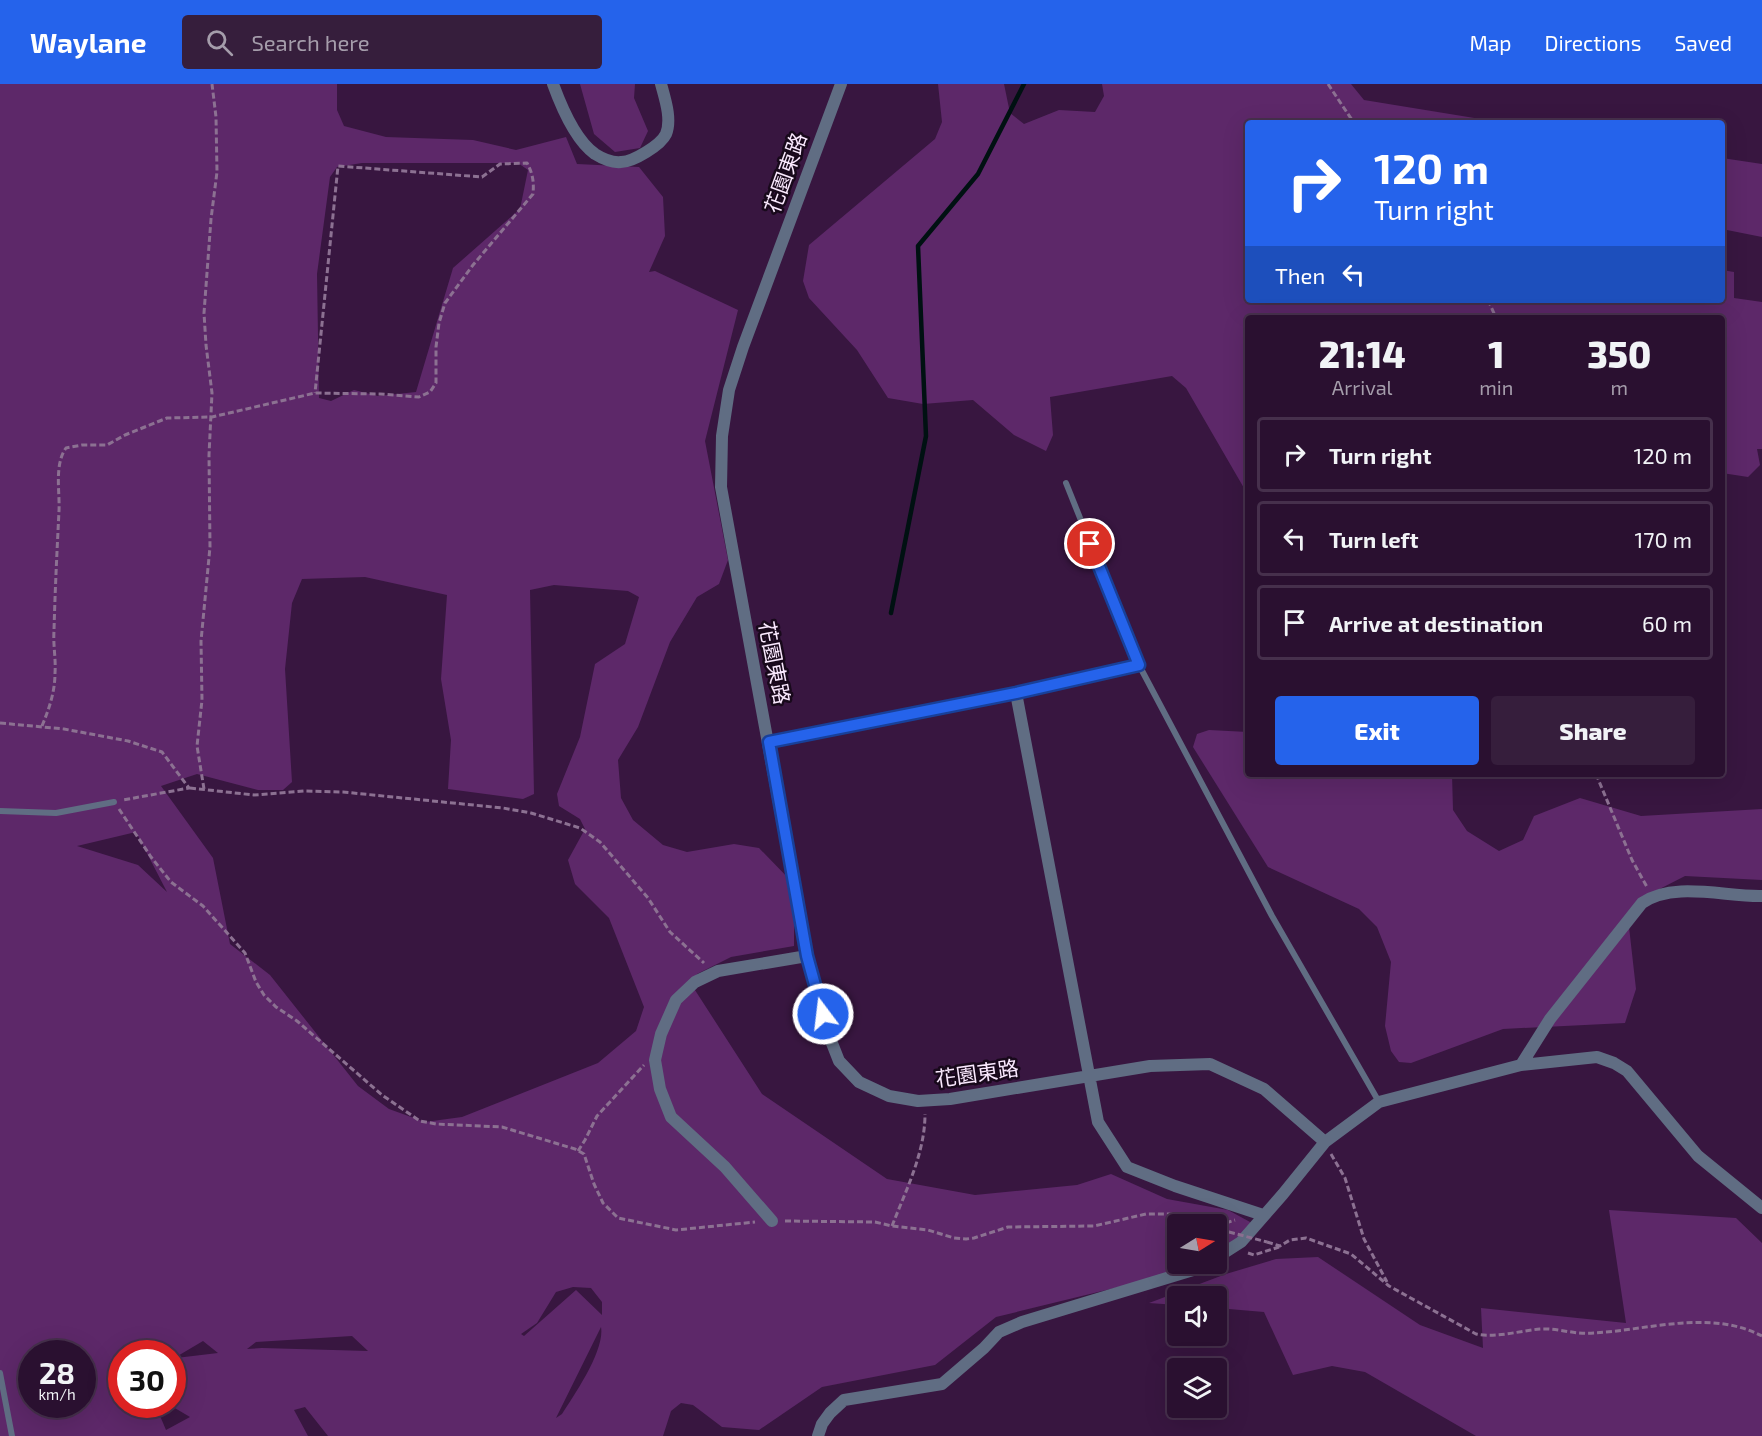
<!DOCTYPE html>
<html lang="en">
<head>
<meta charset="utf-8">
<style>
	:root { --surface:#2a1030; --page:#361e3c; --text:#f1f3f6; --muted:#a59dab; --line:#46304c; --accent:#2563eb }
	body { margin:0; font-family:"Exo 2","Noto Sans TC",sans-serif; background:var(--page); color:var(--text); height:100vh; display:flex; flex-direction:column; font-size:22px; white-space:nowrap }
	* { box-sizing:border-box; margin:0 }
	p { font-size:20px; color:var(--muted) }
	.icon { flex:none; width:33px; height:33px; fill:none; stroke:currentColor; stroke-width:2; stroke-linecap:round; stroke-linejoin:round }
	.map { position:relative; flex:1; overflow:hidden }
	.drawer { position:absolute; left:1245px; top:231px; width:480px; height:462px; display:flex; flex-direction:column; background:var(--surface); border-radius:6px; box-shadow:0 6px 24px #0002,0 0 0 2px var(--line) }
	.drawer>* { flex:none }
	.guide { position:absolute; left:1245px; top:36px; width:480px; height:183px; border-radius:6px; box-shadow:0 6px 24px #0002,0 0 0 2px var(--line); background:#2563eb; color:#fff; overflow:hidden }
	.needle { width:39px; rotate:79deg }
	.tools { position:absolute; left:1167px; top:1130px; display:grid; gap:12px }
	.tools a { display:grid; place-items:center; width:60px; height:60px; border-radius:6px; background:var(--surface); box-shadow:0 6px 24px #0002,0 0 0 2px var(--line); font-size:30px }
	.speed { position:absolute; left:18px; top:1256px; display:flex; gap:12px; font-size:30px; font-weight:700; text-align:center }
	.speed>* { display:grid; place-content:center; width:78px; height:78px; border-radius:50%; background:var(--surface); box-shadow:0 6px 24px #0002,0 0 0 2px var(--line); line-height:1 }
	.speed small { font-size:15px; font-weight:400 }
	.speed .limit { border:9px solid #d22; background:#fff; color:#111 }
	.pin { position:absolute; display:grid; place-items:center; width:51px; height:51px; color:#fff; margin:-26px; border:3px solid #fff; border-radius:50%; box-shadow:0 2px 6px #0007 }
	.me { position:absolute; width:66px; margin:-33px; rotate:345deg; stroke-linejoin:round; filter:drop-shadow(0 0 4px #0008) }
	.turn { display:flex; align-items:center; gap:21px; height:126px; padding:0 30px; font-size:27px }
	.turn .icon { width:78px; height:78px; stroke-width:2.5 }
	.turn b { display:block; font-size:42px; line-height:51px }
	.then { display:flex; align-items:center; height:57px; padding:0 30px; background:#0003; gap:12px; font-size:22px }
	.eta { display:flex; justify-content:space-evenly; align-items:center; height:102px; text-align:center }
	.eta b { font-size:36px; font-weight:800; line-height:42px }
	.button { display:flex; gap:12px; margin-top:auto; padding:12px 30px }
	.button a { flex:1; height:69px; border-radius:6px; background:var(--accent); color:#fff; font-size:24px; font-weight:800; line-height:69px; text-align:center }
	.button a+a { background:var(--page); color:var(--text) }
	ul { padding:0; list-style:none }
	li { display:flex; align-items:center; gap:18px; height:75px; margin:0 12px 9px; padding:0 18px; border:3px solid var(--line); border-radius:6px }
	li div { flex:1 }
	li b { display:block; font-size:22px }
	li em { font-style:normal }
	header { display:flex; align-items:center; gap:36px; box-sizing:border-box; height:84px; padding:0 30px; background:var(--accent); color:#fff }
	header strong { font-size:28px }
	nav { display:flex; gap:33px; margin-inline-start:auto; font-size:21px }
	.search { width:420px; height:54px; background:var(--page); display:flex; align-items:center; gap:15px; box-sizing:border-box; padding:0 21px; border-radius:6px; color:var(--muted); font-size:22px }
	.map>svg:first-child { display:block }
</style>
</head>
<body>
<header>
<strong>Waylane</strong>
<div class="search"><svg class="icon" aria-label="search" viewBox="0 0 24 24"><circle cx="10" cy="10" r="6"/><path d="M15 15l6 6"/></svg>Search here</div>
<nav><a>Map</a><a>Directions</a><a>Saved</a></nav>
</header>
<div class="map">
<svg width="1762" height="1352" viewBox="0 0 1762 1352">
	<rect width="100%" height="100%" fill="#381640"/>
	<path fill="#5d2869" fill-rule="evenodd" d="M 0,0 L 337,0 L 337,26 L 344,42 L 386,53 L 473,56 L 516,66 L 566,53 L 577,80 L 639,83 L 663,113 L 665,152 L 649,188 L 655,187 L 738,226 L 705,357 L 728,476 L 719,500 L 697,513 L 670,558 L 638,643 L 618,676 L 621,714 L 633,736 L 663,761 L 687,768 L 734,760 L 759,764 L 794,800 L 794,862 L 731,873 L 697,890 L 693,903 L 762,1010 L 887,1095 L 975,1111 L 1077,1101 L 1111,1090 L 1167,1115 L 1228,1126 L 1250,1138 L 1249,1150 L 1217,1167 L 1216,1140 L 1178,1140 L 1178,1179 L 1191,1179 L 1168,1191 L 996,1233 L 935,1281 L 822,1303 L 759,1346 L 722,1343 L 693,1321 L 681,1319 L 671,1327 L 663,1352 L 328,1352 L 305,1323 L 294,1326 L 308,1352 L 0,1352 ZM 362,79 L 518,79 L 528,86 L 520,125 L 453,184 L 416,308 L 378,312 L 354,306 L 331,317 L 319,314 L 317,190 L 330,93 L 337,83 ZM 365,493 L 447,511 L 441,595 L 451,656 L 448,705 L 523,715 L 534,710 L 530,506 L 554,501 L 628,507 L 639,513 L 625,560 L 595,580 L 580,653 L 557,710 L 559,722 L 580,735 L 585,745 L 568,776 L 575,800 L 609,834 L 644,923 L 636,947 L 598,979 L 462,1033 L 425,1038 L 389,1025 L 358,1002 L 270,891 L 230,860 L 213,774 L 161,702 L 197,690 L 258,706 L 283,706 L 292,698 L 285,585 L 292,519 L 302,495 ZM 136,748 L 167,808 L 138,781 L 77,762 ZM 573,1203 L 591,1204 L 602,1218 L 602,1231 L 576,1206 L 524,1252 L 521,1250 L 537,1239 L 556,1208 ZM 601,1243 C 605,1266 575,1310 562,1330 L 556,1334 ZM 352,1252 L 368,1267 L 262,1264 L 247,1265 L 256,1258 ZM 203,1257 L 218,1269 L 176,1274 L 176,1273 ZM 32,1269 L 82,1269 L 82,1320 L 32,1320 ZM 122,1269 L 172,1269 L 172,1320 L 168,1320 L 190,1333 L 166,1346 L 155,1320 L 122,1320 Z
		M 580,0 L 635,0 L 634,14 L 648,47 L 640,64 L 615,68 L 594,50 Z
		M 938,0 L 1004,0 L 1010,29 L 1024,40 L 1059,26 L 1095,28 L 1104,12 L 1102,0 L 1351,0 L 1364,16 L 1505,39 L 1248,39 L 1248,216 L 1722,216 L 1722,186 L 1734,188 L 1734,214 L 1762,218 L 1762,365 L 1757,365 L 1760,381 L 1748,393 L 1722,389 L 1722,234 L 1248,234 L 1248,411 L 1186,304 L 1172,292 L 1050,313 L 1053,351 L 1046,367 L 1014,351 L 973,316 L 923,320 L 888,314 L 857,266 L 809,214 L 803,197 L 809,161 L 935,55 L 942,38 Z
		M 1722,74 L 1762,80 L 1762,153 L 1722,145 Z
		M 1209,646 L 1248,648 L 1248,690 L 1452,690 L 1453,726 L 1467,747 L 1499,767 L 1523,756 L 1534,732 L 1580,714 L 1641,732 L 1762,725 L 1762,796 L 1685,792 L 1642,814 L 1628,834 L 1636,905 L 1625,939 L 1503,945 L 1411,979 L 1399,978 L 1391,967 L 1385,942 L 1391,878 L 1377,843 L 1359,825 L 1268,783 L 1193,663 L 1197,650 Z
		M 1609,1126 L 1736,1134 L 1762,1159 L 1762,1352 L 1476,1352 L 1365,1288 L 1332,1282 L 1293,1291 L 1264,1228 L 1217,1224 L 1216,1212 L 1178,1212 L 1177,1221 L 1149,1219 L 1226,1190 L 1276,1175 L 1318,1173 L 1420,1241 L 1483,1264 L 1481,1224 L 1626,1239 Z"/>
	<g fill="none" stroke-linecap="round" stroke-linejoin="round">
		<path stroke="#001112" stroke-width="4.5" d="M 891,529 L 926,352 L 918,162 L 978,90 L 1024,0"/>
		<path stroke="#8c7192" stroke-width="3" stroke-dasharray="6 3" stroke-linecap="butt" d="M 1328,0 L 1354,39
			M 1488,216 L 1496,234
			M 0,639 L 64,645 L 128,657 L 162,668 L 189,704 L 123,716
			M 42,642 C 49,625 55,608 55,589 C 56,575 53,561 54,547 C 55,507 57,467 59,427 C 60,408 54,381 66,364 L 82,361 L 107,361 L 125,351 L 167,334 L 212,333 L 315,309 L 380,310 L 419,313 L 430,308 L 436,299 L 436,263 L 439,239 L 445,219 L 473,181 L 533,110 C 534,98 533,90 527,79 L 500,80 L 482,93 L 338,82 L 315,309
			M 1596,690 L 1632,776 L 1647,803
			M 190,704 L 254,711 L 305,707 L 343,708 L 503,724 L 531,729 L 580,744 L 600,758 L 648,814 L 670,848 L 704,879
			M 204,705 L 197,662 L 202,616 L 201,557 L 210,463 L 209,371 L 212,309 L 206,261 L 204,229 L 211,135 L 217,88 L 216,33 L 212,0
			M 119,725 L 151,773 L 171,798 L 203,822 L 245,869 L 256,898 L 264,911 L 276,923 L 297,937 L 382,1011 L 420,1037 L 436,1040 L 502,1043 L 575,1065 L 584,1070 L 594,1100 L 603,1119 L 618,1134 L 676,1146 L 755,1138
			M 578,1067 L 585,1056 L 597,1032 L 644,981
			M 1331,1070 L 1345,1094 L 1364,1155 L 1387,1198
			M 785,1137 L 875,1138 L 892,1142 L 928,1146 L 954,1154 L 966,1155 L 974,1154 L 1008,1143 L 1094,1142 L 1146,1130 L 1173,1130 L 1202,1140
			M 892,1142 C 906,1106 925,1069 925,1030
			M 1216,1144 L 1229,1148
			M 1219,1145 L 1226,1139 L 1235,1136
			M 1267,1158 L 1280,1162 L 1290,1156 L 1306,1154 L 1351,1170 L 1389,1202 L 1476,1250 C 1496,1254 1519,1247 1540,1245 C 1558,1244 1576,1251 1594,1249 C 1649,1246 1710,1225 1762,1252
			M 1248,1169 L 1254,1171 L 1279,1163"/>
		<path stroke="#606d83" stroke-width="6" d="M 1066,399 L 1139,581 L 1272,832 L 1379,1018
			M 0,727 L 56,729 L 114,718
			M 0,1289 L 12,1352"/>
		<path stroke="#606d83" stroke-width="12" d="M 553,0 C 561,22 575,56 595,70 C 603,75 611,79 621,78 C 633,78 661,61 666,50 C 672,35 665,15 661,0
			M 841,0 L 743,263 L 729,306 L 722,352 L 721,403 L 807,872 L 828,949 L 839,977 L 859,998 L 889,1012 L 918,1017 L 950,1015 L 1150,982 L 1210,980 L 1264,1005 L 1325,1058
			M 1016,609 L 1098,1038 L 1127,1083 L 1175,1102 L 1263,1131
			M 769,658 L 1016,609 L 1139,581
			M 1521,981 L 1550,935 L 1642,819 C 1674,797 1725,813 1762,812
			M 772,1137 L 725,1083 L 671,1033 L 660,1005 L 655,976 L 661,950 L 676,916 L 695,898 L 718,887 L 807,872
			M 1216,1174 L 1241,1158 L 1283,1110 L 1325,1058 L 1379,1018 L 1521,981 L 1597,973 L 1614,979 L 1627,987 L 1698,1072 L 1762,1124
			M 818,1352 L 822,1340 L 830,1329 L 844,1316 L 942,1300 L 984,1264 L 999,1248 L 1022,1238 L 1203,1183 L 1209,1179"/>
		<path stroke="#8c7192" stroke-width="3" stroke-dasharray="6 3" stroke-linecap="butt" d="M 1229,1148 L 1267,1158"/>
	</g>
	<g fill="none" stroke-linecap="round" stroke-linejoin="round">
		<g stroke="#184099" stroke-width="15">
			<path id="route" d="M 823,930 L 807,872 L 769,658 L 1016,609 L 1139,581 L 1090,460"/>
		</g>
		<use href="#route" stroke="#2563eb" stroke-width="10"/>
	</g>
	<g text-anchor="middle" stroke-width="5" stroke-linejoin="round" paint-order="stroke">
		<g font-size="21" fill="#fae9fe" stroke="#18091b">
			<text transform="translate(786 89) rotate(-70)" y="7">花園東路</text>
			<text transform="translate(774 579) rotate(79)" y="7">花園東路</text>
			<text transform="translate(977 990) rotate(-8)" y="7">花園東路</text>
		</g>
	</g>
</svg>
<div class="tools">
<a><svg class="needle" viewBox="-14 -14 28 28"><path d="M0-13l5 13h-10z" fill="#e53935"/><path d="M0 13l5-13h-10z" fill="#a59dab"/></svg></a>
<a><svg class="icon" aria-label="sound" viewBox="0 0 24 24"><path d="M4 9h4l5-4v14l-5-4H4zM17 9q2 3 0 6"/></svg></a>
<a><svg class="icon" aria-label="layers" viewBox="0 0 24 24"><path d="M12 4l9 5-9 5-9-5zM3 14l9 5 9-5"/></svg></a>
</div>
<div class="speed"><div>28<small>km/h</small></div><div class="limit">30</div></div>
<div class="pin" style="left:1090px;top:460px;background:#d93025"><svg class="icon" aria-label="arrive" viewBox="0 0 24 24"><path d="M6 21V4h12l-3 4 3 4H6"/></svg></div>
<svg class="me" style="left:823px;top:930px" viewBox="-20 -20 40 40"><circle r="17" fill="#2563eb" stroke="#fff" stroke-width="3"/><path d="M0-11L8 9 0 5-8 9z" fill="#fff"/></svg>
<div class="guide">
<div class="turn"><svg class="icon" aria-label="right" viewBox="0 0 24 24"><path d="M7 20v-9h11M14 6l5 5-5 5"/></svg><div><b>120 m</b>Turn right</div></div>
<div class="then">Then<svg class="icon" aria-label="left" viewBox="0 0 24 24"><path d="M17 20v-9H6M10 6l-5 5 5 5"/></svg></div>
</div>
<section class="drawer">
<div class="eta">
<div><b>21:14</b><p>Arrival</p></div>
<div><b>1</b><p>min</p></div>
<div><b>350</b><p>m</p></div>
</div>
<ul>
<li><svg class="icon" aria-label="right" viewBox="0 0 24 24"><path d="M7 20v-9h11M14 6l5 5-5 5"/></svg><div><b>Turn right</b></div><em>120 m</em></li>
<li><svg class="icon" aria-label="left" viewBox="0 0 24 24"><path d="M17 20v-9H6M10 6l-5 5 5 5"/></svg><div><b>Turn left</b></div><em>170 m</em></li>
<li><svg class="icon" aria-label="arrive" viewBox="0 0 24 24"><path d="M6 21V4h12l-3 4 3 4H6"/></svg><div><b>Arrive at destination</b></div><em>60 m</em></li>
</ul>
<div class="button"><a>Exit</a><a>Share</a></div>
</section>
</div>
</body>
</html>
